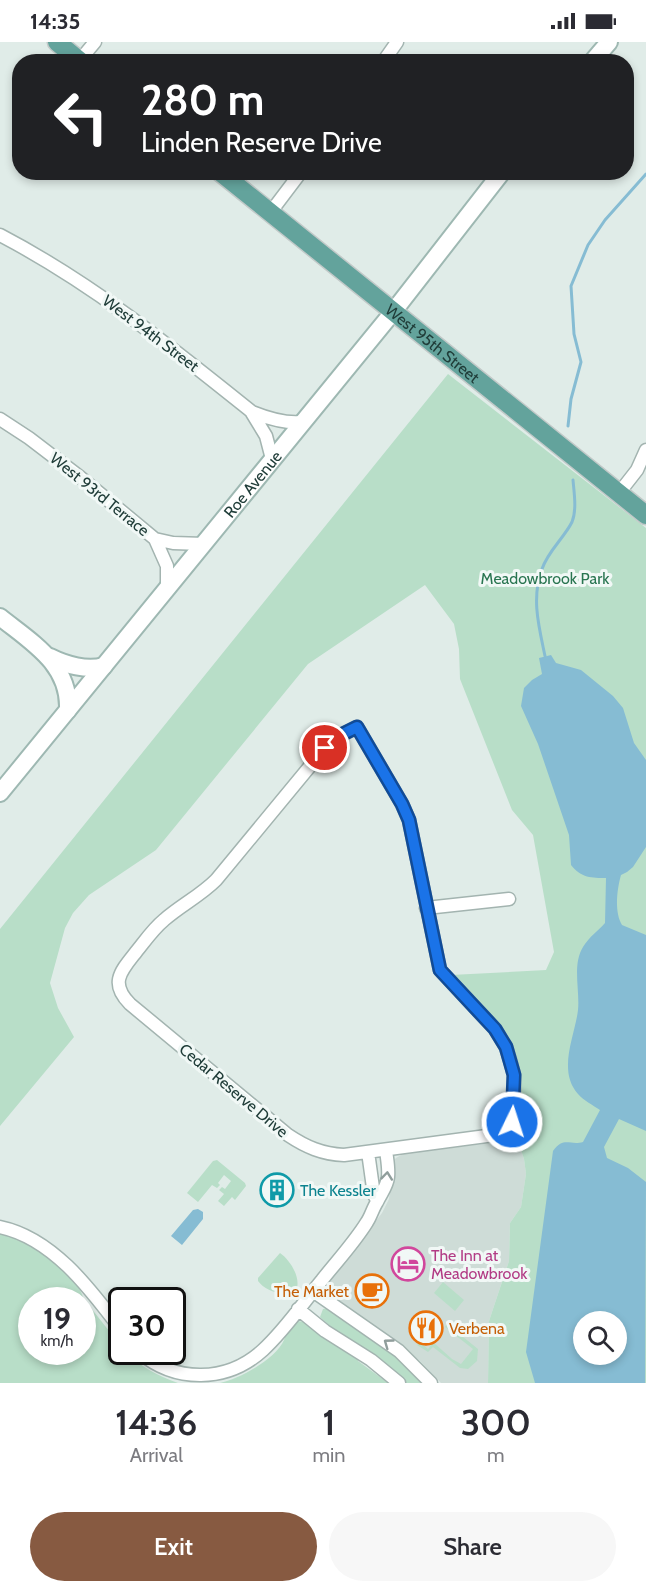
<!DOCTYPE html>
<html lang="en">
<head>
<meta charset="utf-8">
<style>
	:root { --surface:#fff; --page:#f7f7f7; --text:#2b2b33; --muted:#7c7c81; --accent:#875a41 }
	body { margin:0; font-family:Cabin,sans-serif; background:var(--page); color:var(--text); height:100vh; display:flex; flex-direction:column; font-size:22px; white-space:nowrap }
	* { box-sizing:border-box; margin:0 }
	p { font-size:20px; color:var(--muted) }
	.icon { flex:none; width:33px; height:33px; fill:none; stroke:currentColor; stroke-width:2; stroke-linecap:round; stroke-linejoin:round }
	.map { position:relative; height:1341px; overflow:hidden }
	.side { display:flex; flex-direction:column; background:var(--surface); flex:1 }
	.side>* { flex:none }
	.hud { position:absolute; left:12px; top:12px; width:622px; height:126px; border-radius:24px; box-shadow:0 3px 9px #0003; background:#202124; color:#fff; overflow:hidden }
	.buttons { position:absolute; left:573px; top:1269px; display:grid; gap:12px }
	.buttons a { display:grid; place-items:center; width:54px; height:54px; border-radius:50%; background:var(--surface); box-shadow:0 3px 9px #0003; font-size:30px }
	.speed { position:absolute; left:18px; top:1245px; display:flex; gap:12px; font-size:30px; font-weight:700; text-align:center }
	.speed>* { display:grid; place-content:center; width:78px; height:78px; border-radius:50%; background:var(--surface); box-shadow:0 3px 9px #0003; line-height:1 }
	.speed small { font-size:15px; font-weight:400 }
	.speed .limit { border:3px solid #111; border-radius:9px; background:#fff; color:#111 }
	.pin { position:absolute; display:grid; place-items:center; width:51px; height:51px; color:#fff; margin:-26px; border:3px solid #fff; border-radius:50%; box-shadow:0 2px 6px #0007 }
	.me { position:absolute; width:66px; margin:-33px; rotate:4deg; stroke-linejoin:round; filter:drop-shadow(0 0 4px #0008) }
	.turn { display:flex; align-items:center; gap:21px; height:126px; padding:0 30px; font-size:27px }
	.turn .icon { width:78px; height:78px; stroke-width:2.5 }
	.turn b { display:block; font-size:42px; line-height:51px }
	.eta { display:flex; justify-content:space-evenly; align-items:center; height:102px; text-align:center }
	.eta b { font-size:36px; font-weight:600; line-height:42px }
	.cta { display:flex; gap:12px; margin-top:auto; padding:12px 30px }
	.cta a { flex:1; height:69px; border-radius:36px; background:var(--accent); color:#fff; font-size:24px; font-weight:600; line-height:69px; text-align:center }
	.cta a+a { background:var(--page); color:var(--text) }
	.status { display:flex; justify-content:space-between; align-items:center; height:42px; padding:0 30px; background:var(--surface); direction:ltr }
	.status svg { height:16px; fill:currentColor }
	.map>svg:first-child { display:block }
</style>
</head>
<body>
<div class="status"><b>14:35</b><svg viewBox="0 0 49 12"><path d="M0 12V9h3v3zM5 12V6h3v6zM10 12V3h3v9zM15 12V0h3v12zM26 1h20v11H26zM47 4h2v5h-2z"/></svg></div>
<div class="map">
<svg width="646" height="1341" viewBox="0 0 646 1341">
	<rect width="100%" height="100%" fill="#e0ece8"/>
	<path fill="#cedcd7" d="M 515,1089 L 524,1117 L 526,1132 L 521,1165 L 510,1181 L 509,1219 L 489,1279 L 488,1341 L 441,1341 L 420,1319 L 391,1296 L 326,1251 L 326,1243 L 382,1171 L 389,1157 L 393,1119 L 396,1116 L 403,1112 L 499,1100 L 507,1097 Z"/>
	<path fill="#b8dec8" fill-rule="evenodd" d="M 448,332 L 646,486 L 646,1341 L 488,1341 L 489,1279 L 509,1219 L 510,1181 L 521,1165 L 526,1132 L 524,1117 L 515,1089 C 522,1075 522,1063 521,1048 C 519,981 488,978 451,933 L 546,928 L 554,910 L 533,793 L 512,768 L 460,637 L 459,607 L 454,582 L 425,543 L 308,622 L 156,808 L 89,853 L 73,871 L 65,886 L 50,941 L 58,966 L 74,995 L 0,1084 L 0,887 ZM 584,1280 L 616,1280 L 616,1312 L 584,1312 Z
		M 217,1118 L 245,1141 L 246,1144 L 235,1158 L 232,1155 L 224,1164 L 218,1159 L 224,1152 L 219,1148 L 222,1145 L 225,1147 L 231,1139 L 224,1133 L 218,1141 L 220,1143 L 217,1146 L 212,1143 L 198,1160 L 187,1151 L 213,1119 Z
		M 0,1190 C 13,1193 28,1199 39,1207 C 51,1215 82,1243 83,1256 L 121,1304 L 122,1310 L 126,1310 C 141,1325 158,1334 178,1341 L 0,1341 ZM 32,1258 L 82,1258 L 82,1310 L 32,1310 Z
		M 280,1211 C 290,1218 300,1234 297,1246 C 287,1256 266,1250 258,1239 L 258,1236 Z
		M 443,1240 L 464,1258 L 455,1269 L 434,1251 Z
		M 329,1266 L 396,1313 L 425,1341 L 404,1341 L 338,1291 L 320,1275 L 323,1267 Z
		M 297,1279 L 305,1280 L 331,1300 L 357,1313 L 358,1319 L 388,1341 L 220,1341 C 239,1337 276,1317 284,1298 C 287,1290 289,1284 297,1279 Z
		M 447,1282 L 478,1307 L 477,1319 L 468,1327 L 460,1326 L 433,1305 L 428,1310 L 417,1303 L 420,1300 L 428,1307 L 433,1300 L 452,1317 L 461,1322 L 473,1307 L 445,1285 Z"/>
	<path fill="#86bcd3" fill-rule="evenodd" d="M 551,613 L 556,621 L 581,628 L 613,654 L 623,666 L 634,701 L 646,718 L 646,805 L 633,825 L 627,830 L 621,833 C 617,847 614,870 622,883 L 646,893 L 646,1089 L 619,1077 L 604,1105 L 607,1116 L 628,1126 L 646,1140 L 645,1341 L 535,1341 L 526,1310 L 553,1109 C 564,1094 570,1104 583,1100 L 600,1068 C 593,1063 584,1059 578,1052 C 557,1028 575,994 578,968 C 580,948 572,923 583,905 C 589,895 598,889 605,881 L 606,836 C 592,836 581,836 571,823 L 569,793 L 538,702 L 521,664 L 524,646 L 532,638 L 542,632 L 539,616 ZM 584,1280 L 616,1280 L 616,1312 L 584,1312 Z
		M 198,1167 L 203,1170 L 203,1177 L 182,1203 L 171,1194 L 193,1168 Z"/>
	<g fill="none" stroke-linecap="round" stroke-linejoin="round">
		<path stroke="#86bcd3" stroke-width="3" d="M 568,384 L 571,357 L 581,320 L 574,292 L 571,244 L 588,203 L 605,178 L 646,132
			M 545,614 C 539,585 531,556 542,527 C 548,509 564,496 572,480 C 577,468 574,450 573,438"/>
		<g stroke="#a3b4b0" stroke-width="15">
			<path id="street" d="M 80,18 L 95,0
				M 383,20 L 397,0
				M 270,171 L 301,130
				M 0,193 C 92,241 171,305 252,370 C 267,376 285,382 302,380
				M 252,371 L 266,394 L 272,417
				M 0,377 L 29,396 L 80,435 L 155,497 L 167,524 L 167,546
				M 619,451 L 637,428 L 646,408
				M 155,497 L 173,501 L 204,502
				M 357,685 L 402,762 L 409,778 L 440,928 L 495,987 L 506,1005 L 510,1018 L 514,1033 L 514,1073 L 512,1080 L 508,1086 L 494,1093 L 344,1113 C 322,1112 306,1105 288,1093 L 130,962 C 109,941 121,929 136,910 C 145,899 153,887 164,878 C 181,863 200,854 216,838 L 325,706 L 339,694 Z
				M 426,866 L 509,857
				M 368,1110 L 374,1153 L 377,1158
				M 0,1185 C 53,1196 91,1248 122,1289
				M 313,1249 L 399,1309 L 431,1341
				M 298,1267 L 325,1289 L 371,1318 L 399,1341
				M 139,1310 C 175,1341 227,1341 263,1308 C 285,1288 303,1261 322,1238 C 337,1219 354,1201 367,1180 C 371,1174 373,1166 377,1160 C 381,1151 387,1145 388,1135 C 389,1126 387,1117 386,1108"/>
		</g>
		<g stroke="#9eb8b2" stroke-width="20">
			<g id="secondary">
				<path d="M 592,20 L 609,0"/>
				<path d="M 0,575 C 31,600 70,622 68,668"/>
				<path d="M 50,615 C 66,623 87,629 104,624"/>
				<path id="s1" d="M 0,751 L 393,270 L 502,130"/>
			</g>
		</g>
		<g stroke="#c1c9c8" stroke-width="21">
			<g id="primary">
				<path d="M 57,0 L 81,20"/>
				<path id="s2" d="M 220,130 L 646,473"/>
			</g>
		</g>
		<use href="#street" stroke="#fff" stroke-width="12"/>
		<use href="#secondary" stroke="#fff" stroke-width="16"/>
		<use href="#primary" stroke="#63a39c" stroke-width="18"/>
	</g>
	<defs><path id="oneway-chevron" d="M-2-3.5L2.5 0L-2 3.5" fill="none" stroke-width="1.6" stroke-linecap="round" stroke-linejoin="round" transform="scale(1.5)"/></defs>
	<g stroke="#909e9c">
		<use href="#oneway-chevron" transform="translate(387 1134) rotate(-84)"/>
		<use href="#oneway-chevron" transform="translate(388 1301) rotate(-144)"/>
	</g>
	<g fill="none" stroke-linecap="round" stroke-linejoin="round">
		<g stroke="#114b97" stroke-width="15">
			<path id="route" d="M 325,706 L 339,694 L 357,685 L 402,762 L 409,778 L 440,928 L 495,987 L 506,1005 L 514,1033 L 512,1080"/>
		</g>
		<use href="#route" stroke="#1a73e8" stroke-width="10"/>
	</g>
	<defs>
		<g id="building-ring" transform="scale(1.725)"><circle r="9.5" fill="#f1f8f6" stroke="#0f9aa8" stroke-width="1.5"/><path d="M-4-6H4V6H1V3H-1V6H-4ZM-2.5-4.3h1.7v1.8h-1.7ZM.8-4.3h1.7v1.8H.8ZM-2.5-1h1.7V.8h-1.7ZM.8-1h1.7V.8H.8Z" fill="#0f9aa8"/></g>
		<g id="hotel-ring" transform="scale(1.725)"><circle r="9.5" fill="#f1f8f6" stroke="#d1479c" stroke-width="1.5"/><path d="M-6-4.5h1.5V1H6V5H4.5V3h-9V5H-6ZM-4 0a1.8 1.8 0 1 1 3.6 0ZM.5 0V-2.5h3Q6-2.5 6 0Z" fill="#d1479c"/></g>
		<g id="cafe-ring" transform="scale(1.725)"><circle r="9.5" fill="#f1f8f6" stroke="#e8710a" stroke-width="1.5"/><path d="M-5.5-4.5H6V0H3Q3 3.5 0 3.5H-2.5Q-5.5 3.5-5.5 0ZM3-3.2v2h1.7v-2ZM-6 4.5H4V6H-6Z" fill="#e8710a"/></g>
		<g id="restaurant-ring" transform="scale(1.725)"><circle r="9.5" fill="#f1f8f6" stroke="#e8710a" stroke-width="1.5"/><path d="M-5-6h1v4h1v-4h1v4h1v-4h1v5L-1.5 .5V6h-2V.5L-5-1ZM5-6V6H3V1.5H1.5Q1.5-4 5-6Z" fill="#e8710a"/></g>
	</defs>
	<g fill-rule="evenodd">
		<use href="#building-ring" x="277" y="1148"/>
		<use href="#hotel-ring" x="408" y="1222"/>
		<use href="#cafe-ring" x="372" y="1249"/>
		<use href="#restaurant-ring" x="426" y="1286"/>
	</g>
	<g text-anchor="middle" stroke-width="6" stroke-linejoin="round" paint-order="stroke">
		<g font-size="16" fill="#203d39" stroke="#f1f8f6">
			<text transform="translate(151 291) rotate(37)" y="6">West 94th Street</text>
			<text dy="6" stroke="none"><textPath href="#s2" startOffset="273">West 95th Street</textPath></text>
			<text dy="6" stroke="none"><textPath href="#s1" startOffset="399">Roe Avenue</textPath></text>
			<text transform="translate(100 452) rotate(39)" y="6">West 93rd Terrace</text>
			<text transform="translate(234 1048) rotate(40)" y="6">Cedar Reserve Drive</text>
		</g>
		<g font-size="16" fill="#297551" stroke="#f1f8f6">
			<text x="545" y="542">Meadowbrook Park</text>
		</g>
		<g font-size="16" fill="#0d838f" stroke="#f1f8f6" text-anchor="start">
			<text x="300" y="1154">The Kessler</text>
		</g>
		<g font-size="16" fill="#b23c85" stroke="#f1f8f6" text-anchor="start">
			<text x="431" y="1219">The Inn at<tspan x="431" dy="18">Meadowbrook</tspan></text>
		</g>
		<g font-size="16" fill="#c56008" stroke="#f1f8f6" text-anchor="end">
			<text x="349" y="1255">The Market</text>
			<text x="449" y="1292" text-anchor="start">Verbena</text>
		</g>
	</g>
</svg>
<div class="buttons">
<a><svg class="icon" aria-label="search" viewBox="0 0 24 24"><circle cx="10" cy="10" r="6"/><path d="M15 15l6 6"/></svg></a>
</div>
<div class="speed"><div>19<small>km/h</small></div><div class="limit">30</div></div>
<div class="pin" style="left:325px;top:706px;background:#d93025"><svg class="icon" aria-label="arrive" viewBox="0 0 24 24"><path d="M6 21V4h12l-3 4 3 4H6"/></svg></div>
<svg class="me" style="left:512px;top:1080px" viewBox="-20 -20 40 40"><circle r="17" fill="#1a73e8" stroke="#fff" stroke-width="3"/><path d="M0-11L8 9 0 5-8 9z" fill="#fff"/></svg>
<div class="hud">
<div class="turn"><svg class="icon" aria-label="left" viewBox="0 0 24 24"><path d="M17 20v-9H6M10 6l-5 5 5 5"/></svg><div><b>280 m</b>Linden Reserve Drive</div></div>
</div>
</div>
<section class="side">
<div class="eta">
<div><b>14:36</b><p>Arrival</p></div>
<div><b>1</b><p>min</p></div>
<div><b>300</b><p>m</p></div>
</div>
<div class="cta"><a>Exit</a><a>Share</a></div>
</section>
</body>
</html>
